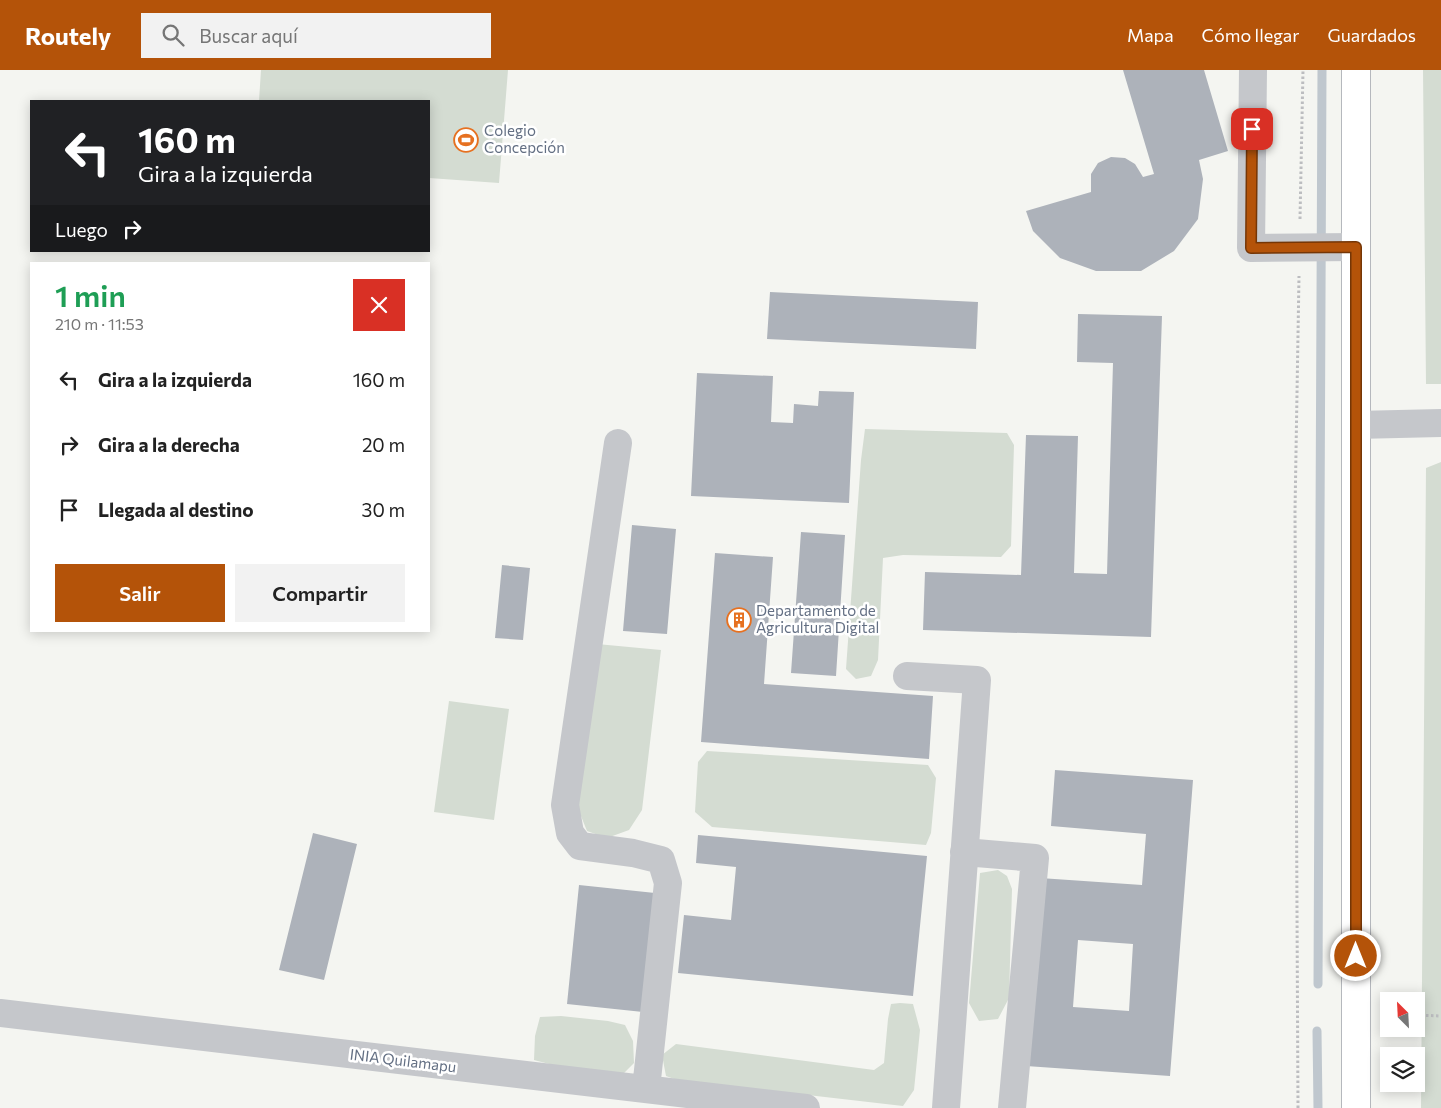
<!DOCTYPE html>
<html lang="es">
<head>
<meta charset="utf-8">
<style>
	:root { --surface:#fff; --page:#f2f2f2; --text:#222; --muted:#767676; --accent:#b45309 }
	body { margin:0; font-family:Commissioner,sans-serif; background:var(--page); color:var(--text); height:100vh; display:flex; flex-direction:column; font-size:19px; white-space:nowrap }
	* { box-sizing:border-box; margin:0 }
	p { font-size:16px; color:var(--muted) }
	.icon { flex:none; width:28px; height:28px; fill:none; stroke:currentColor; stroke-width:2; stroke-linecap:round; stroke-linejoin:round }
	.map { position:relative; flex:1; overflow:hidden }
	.side { position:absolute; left:30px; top:192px; width:400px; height:370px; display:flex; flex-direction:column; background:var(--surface); border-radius:0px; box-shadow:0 2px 12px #0003 }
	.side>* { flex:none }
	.banner { position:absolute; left:30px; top:30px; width:400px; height:152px; border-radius:0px; box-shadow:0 2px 12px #0003; background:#202124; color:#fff; overflow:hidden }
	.needle { width:32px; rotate:336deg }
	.controls { position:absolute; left:1380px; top:922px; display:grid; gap:10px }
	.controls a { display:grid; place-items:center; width:45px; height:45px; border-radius:0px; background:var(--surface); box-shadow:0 2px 12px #0003; font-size:25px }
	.pin { position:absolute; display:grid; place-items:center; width:42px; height:42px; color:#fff; margin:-21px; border-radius:10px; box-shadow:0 2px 8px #0006 }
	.me { position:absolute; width:55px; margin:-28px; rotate:0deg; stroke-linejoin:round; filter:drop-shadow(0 0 4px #0008) }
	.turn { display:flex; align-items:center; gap:18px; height:105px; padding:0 25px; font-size:22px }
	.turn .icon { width:65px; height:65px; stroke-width:2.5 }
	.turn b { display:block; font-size:35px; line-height:42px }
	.then { display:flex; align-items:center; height:48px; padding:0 25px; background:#0003; gap:10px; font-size:19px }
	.round { display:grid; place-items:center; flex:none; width:52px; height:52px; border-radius:0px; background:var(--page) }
	.headline { display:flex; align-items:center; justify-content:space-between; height:85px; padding:0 25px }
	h1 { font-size:30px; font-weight:600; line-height:38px; color:#1e9e55 }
	.cta { display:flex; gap:10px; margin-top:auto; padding:10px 25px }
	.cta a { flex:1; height:58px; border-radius:0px; background:var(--accent); color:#fff; font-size:20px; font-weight:600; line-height:58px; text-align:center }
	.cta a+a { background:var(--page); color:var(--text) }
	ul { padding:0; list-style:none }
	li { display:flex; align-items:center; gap:15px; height:65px; padding:0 25px }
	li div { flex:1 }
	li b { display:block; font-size:19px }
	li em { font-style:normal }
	header { display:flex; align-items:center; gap:30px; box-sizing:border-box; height:70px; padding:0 25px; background:var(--accent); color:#fff }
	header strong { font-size:24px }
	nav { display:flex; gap:28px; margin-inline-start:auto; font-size:18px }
	.search { width:350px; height:45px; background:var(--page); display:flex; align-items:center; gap:12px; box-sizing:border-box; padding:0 18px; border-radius:0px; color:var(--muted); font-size:19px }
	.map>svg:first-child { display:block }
</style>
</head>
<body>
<header>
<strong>Routely</strong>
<div class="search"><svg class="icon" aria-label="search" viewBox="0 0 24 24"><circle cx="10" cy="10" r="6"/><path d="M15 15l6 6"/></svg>Buscar aquí</div>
<nav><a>Mapa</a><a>Cómo llegar</a><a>Guardados</a></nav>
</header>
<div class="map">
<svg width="1441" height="1038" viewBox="0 0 1441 1038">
	<rect width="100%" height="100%" fill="#f4f5f1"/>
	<path fill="#d4dcd2" d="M 261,0 L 508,0 L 499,113 L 429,108 L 429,31 L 259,31 Z
		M 1423,0 L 1441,0 L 1441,314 L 1426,314 Z
		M 865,359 L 1007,363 L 1014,375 L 1011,476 L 1001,487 L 903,485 L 883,488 L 878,590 L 871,606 L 856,609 L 846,599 L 861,390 Z
		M 1441,392 L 1441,1038 L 1421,1038 L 1426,398 Z
		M 597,574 L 661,580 L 642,740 L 629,760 L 607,768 L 587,761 L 577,736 Z
		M 449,631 L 509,639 L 494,750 L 434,742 Z
		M 707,681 L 928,695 L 936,708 L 931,763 L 926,775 L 712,757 L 695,742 L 698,692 Z
		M 998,800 L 1007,806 L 1012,819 L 1009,928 L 998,949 L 979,951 L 969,933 L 980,803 Z
		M 900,933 L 913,934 L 920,960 L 914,1020 L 903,1036 L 677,1010 L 666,1006 L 662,985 L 676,974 L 874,1000 L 884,993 L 888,949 L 891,934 Z
		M 561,946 L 608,951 L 625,955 L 633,971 L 634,993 L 623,1004 L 553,995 L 534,990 L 535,966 L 540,947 Z"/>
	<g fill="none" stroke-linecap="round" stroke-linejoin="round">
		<path stroke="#bfc7ce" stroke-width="9" d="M 1318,914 L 1322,0
			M 1317,961 L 1318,1038"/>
	</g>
	<path fill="#adb2ba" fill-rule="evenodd" d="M 1123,0 L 1204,0 L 1228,81 L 1199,90 L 1203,109 L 1198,149 L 1174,181 L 1141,201 L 1096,201 L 1060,188 L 1033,161 L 1026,141 L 1091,122 L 1091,104 L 1098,93 L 1111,87 L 1125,88 L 1135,94 L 1143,107 L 1154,104 Z
		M 770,222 L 978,232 L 976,279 L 767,269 Z
		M 1078,244 L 1162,246 L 1151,567 L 923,560 L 925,502 L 1021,505 L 1026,365 L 1078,366 L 1074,503 L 1107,504 L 1113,293 L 1077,292 Z
		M 697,303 L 773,306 L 771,352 L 793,353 L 794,334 L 818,336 L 819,321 L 854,322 L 849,433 L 691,426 Z
		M 632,455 L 676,459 L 667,564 L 623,561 Z
		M 801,462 L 845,465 L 836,606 L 791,603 Z
		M 715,483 L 773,487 L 764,614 L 933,626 L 929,689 L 701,672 Z
		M 502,495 L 530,498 L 523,570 L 495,568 Z
		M 1055,700 L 1193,710 L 1170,1006 L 1026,996 L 1040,808 L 1142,815 L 1146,764 L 1051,756 ZM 1078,870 L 1133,874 L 1129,941 L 1073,937 Z
		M 313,763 L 357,774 L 324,910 L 279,900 Z
		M 698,765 L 927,786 L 913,926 L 678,903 L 684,845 L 731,850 L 736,797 L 696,793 Z
		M 579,815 L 655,823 L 643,942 L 567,934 Z"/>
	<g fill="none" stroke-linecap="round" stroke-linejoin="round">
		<g stroke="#b5b8bd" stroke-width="30">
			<path id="major" d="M 1356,1038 L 1356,0"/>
		</g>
		<path stroke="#bcbdc0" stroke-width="3" stroke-dasharray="2.5 2.5" stroke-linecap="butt" d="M 1300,149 L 1303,0
			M 1416,945 L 1441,946
			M 1298,1038 L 1295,441 L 1299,206"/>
		<path stroke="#c5c7cb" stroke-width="28" d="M 1253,0 L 1251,178 L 1356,177
			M 1356,355 L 1441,353
			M 618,373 L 565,735 L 570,763 L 580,776 L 633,783 L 661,790 L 668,813 L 646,1019
			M 907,606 L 977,610 L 946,1038
			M 964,782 L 1035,788 L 1012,1038
			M 0,943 L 806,1038"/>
		<use href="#major" stroke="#fff" stroke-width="28"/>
	</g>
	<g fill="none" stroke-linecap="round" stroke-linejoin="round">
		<g stroke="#753606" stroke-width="12">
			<path id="route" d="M 1252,59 L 1251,178 L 1356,177 L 1356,886"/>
		</g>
		<use href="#route" stroke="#b45309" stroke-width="9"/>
	</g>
	<defs>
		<g id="stadium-ring" transform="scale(1.25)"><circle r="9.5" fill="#fff" stroke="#e67121" stroke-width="1.5"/><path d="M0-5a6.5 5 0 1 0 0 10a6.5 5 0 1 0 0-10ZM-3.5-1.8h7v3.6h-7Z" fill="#e67121"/></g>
		<g id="building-ring" transform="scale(1.25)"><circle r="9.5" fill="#fff" stroke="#e67121" stroke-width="1.5"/><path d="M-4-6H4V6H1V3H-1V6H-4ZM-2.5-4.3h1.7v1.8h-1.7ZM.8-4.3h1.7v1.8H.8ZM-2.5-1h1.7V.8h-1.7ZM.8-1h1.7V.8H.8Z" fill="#e67121"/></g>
	</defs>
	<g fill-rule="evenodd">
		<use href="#stadium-ring" x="466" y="70"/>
		<use href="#building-ring" x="739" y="550"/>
	</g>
	<g text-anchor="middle" stroke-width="5" stroke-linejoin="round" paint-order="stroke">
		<g font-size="15" fill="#636f83" stroke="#fff" text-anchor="start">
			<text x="484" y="66">Colegio<tspan x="484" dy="17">Concepción</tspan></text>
			<text x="756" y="546">Departamento de<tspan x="756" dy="17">Agricultura Digital</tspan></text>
		</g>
		<g font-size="15" fill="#636f83" stroke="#fff">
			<text transform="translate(403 991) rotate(7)" y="5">INIA Quilamapu</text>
		</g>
	</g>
</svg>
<div class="controls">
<a><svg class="needle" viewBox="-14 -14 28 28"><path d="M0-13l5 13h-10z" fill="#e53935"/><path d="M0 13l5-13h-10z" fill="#767676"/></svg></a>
<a><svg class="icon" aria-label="layers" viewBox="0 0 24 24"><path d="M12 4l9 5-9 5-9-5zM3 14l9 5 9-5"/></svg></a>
</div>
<div class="pin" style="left:1252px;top:59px;background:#d93025"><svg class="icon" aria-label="arrive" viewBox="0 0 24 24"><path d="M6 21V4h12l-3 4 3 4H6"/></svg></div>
<svg class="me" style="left:1356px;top:886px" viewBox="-20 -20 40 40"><circle r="17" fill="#b45309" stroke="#fff" stroke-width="3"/><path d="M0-11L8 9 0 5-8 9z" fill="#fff"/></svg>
<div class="banner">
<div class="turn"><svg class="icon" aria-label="left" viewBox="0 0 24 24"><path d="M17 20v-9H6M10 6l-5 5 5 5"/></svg><div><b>160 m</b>Gira a la izquierda</div></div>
<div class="then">Luego<svg class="icon" aria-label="right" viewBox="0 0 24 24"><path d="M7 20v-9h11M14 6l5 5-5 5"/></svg></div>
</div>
<section class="side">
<div class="headline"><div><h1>1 min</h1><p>210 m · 11:53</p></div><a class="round" style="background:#d93025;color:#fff"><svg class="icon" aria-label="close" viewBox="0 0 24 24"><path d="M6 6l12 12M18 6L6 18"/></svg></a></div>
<ul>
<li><svg class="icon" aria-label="left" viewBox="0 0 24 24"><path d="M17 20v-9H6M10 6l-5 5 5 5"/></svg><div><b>Gira a la izquierda</b></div><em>160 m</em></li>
<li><svg class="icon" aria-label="right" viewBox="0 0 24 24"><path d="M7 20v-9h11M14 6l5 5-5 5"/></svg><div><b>Gira a la derecha</b></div><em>20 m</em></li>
<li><svg class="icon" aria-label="arrive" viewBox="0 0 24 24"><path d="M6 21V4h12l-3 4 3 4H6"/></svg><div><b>Llegada al destino</b></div><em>30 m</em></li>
</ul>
<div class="cta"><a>Salir</a><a>Compartir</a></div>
</section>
</div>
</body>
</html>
